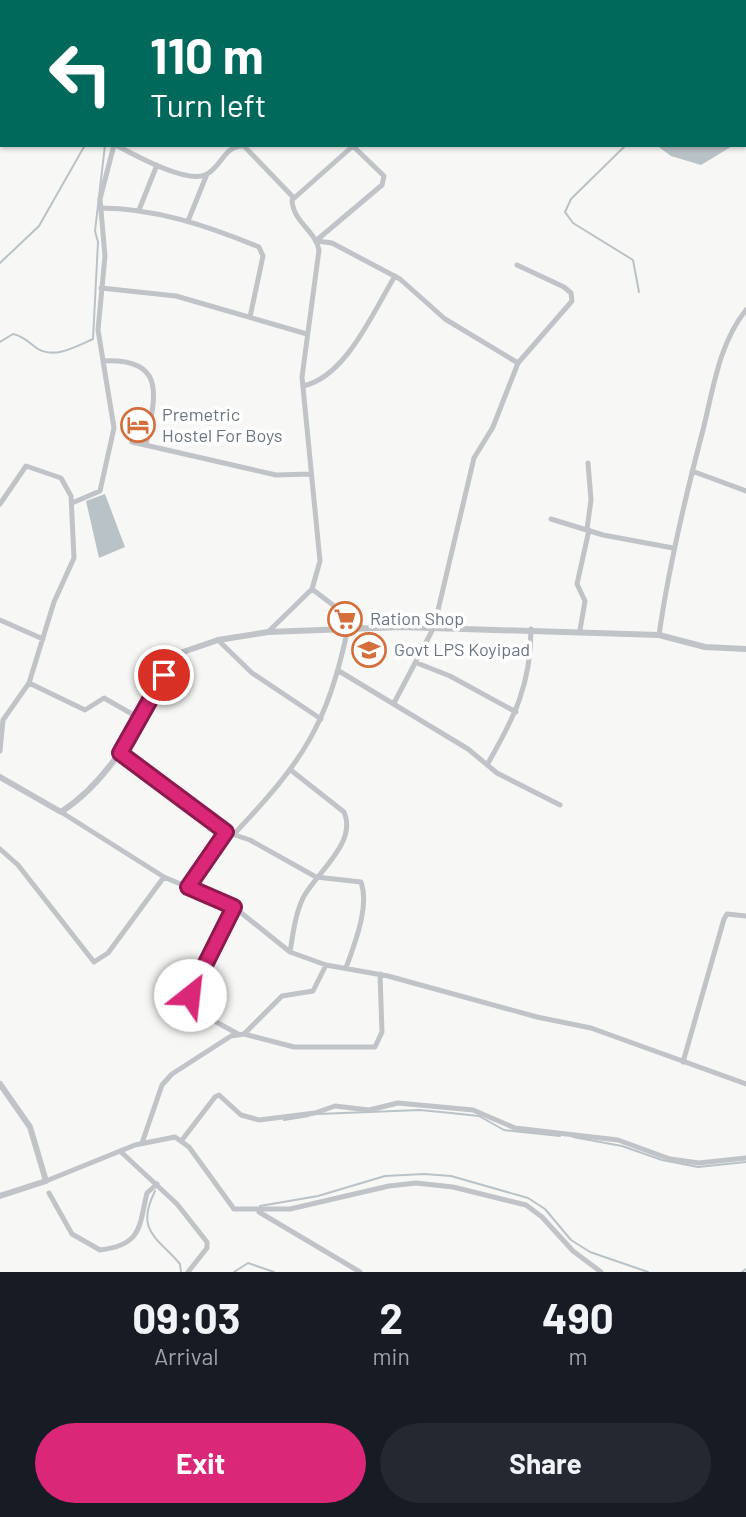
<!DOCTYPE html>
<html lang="en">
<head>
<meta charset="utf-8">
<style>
	:root { --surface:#171b24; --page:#242831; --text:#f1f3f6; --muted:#9ea1a6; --accent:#db2777 }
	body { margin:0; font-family:Barlow,sans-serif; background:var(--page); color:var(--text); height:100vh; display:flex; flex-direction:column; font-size:26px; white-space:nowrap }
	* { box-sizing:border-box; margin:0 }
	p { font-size:23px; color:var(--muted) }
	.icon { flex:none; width:38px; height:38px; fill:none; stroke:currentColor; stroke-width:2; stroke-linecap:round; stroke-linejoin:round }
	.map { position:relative; height:1272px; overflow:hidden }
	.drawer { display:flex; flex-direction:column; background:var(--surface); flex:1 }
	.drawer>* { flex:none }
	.top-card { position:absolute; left:0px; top:0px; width:747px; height:147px; box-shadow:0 2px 5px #0004; background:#00695c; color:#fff; overflow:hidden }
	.pin { position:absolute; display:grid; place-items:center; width:60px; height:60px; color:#fff; margin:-30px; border:4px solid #fff; border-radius:50%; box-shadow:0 2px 7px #0007 }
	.me { position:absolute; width:77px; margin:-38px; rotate:29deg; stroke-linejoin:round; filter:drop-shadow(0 0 5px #0008) }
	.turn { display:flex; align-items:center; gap:24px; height:147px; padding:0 35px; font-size:32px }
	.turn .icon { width:91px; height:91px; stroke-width:2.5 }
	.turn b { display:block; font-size:49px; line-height:60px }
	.eta { display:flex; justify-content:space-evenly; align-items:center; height:119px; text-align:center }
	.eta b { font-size:42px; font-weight:700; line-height:49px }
	.action { display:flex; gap:14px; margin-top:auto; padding:14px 35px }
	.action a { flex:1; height:80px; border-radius:42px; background:var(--accent); color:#fff; font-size:28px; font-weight:700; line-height:80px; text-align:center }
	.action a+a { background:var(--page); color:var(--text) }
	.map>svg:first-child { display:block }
</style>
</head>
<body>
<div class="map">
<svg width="746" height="1272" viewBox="0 0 746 1272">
	<rect width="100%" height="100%" fill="#f7f8f5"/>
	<path fill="#b9c2c7" d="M 656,145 L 734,145 L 701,165 L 671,156 Z
		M 105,494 L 125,547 L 99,558 L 86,501 Z"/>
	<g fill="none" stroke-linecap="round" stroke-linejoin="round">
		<path stroke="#b9c2c7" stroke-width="2" d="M 37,0 L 40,2
			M 210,2 L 211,0
			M 626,145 L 571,199 L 565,212 L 573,223 L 633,260 L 639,292
			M 0,263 L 39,226 L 85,145
			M 0,342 L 13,334 C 24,336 29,343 38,349 C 55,359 77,346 93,339 L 98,242 L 95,231 L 105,145
			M 318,1114 L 420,1110 L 451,1113 L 479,1116 L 504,1130 L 560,1136
			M 284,1120 L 309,1116
			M 573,1137 L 622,1146 L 662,1160 L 698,1167 L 746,1162
			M 155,1191 C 135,1231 157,1237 180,1264 L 181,1272
			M 260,1206 L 318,1196 L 385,1176 L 424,1174 L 451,1176 L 528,1198 L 545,1209 L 571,1240 L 590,1252 L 648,1272
			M 234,1272 L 248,1263 L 274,1272
			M 742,1272 L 746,1269"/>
		<path stroke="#c0c3c7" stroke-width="5" d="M 32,0 L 34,2
			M 374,0 L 375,2
			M 218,2 L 219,0
			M 525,2 L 526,0
			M 116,145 C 134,155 185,183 205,175 C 222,168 223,145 244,146 L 293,197
			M 100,208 C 155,208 208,226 259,247 L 263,256 L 250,317
			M 139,210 L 157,165
			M 188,221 L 207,174
			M 318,239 L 382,185 L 384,176 L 353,146
			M 317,241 L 332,243 L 400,279 L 445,319 L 518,363
			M 101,288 L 176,296 L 307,334
			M 103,361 C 168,358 155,397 146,445
			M 303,386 C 346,377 373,312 395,276
			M 132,442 L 276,475 L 310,474
			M 692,471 L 746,491
			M 72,503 L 100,491 L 114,428 L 98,330 L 105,256 L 100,199 L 114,145
			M 0,504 L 26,466 L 61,478 L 71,496 L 74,558 L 54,602 L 29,683 L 3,720 L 0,751
			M 551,519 L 603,535 L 673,548
			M 587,529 L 591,500 L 588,463
			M 312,589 L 363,628
			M 0,620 L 43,639
			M 580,630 L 585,601 L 577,584 L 589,530
			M 268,632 L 312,589 L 320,561 L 302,377 L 319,250 C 315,230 293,222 292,200 L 354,145
			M 659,635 C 669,565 685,498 703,430 C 713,390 719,343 746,310
			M 218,640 L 252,673 L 321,719
			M 417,663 L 450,676 L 516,712
			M 339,671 L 468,749 L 497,773 L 560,805
			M 29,683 L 85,710 L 104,698 L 139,718
			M 394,703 L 434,627 L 474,458 L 493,427 L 518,363 L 572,301 L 571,293 L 564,287 L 517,265
			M 120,753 L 226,832 L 250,840 L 316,877 L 361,882 C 370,907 354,945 346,968
			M 487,765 C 514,718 531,685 531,629
			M 61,812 L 164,877 L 234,907 L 290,952 L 326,965 L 388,976 L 537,1017 L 591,1028 L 746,1084
			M 234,834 C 302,762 327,727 348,628
			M 0,849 L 18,865 L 94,962 L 108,953 L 164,877
			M 188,887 L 226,832
			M 234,907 L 188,1000 L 191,1008 L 238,1034
			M 290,952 C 293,934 295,915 303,898 C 315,874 358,843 344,812 L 292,771
			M 244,1034 L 282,996 L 313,991 L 326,965
			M 683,1062 L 724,919 L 727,914 L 746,916
			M 182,1140 L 215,1097 L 219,1095 L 241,1115 L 259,1120 L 315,1113 L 335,1106 L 369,1110 L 398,1103 L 473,1110 L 515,1128 L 618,1140 L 670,1159 L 699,1163 L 746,1158
			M 142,1143 L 162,1085 L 172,1074 L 231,1036 L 244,1034 L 294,1047 L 375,1047 L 382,1032 L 380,974
			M 120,1151 L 177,1204 L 207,1242 L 207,1248 L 188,1272
			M 46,1181 L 135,1145 L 175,1137 L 189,1147 L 234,1209 L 290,1209 L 389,1186 L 416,1183 L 453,1187 L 526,1205 L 542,1217 L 573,1251 L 601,1272
			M 49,1193 L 72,1234 L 100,1250 C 143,1245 139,1225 147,1193 L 157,1184
			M 259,1212 L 360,1272"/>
		<path stroke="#c0c3c7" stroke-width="6" d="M 0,777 L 61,812 C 117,776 144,710 177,654 L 218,640 L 268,632 L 401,627 L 659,635 L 705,647 L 746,649
			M 0,1084 L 30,1127 L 46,1181 L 0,1196"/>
	</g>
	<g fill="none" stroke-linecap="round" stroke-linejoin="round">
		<g stroke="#8e194d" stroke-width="18">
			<path id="route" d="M 164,675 L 120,753 L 226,832 L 188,887 L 234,907 L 190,995"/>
		</g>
		<use href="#route" stroke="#db2777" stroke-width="12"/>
	</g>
	<defs>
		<g id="hotel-ring" transform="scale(1.75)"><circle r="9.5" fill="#fff" stroke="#d46e3a" stroke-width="1.5"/><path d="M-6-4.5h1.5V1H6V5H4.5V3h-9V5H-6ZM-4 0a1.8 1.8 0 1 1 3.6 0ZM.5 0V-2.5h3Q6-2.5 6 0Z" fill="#d46e3a"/></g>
		<g id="supermarket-ring" transform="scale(1.75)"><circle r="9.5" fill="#fff" stroke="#d46e3a" stroke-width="1.5"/><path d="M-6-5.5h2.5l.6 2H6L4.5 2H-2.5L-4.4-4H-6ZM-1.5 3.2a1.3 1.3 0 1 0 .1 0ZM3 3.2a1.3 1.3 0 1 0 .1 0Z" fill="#d46e3a"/></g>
		<g id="school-ring" transform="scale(1.75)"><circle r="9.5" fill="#fff" stroke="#d46e3a" stroke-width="1.5"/><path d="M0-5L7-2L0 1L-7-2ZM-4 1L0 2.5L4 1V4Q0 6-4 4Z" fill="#d46e3a"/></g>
	</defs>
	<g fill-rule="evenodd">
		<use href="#hotel-ring" x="138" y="425"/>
		<use href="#supermarket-ring" x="345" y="619"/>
		<use href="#school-ring" x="369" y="650"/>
	</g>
	<g text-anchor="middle" stroke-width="7" stroke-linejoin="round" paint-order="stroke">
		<g font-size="18" fill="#6a7584" stroke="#fff" text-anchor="start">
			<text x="162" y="421">Premetric<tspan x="162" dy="21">Hostel For Boys</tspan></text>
			<text x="370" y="625">Ration Shop</text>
			<text x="394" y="656">Govt LPS Koyipad</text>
		</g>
	</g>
</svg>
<div class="pin" style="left:164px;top:675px;background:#d93025"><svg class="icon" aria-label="arrive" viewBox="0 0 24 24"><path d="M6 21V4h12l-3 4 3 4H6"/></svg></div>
<svg class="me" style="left:190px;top:995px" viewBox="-20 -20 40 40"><circle r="19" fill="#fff"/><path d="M0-13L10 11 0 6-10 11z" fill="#db2777"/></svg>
<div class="top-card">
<div class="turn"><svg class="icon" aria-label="left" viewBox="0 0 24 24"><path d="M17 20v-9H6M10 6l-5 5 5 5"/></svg><div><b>110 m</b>Turn left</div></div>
</div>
</div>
<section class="drawer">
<div class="eta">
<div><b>09:03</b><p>Arrival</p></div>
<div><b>2</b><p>min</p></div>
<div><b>490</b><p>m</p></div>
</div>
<div class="action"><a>Exit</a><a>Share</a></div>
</section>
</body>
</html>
